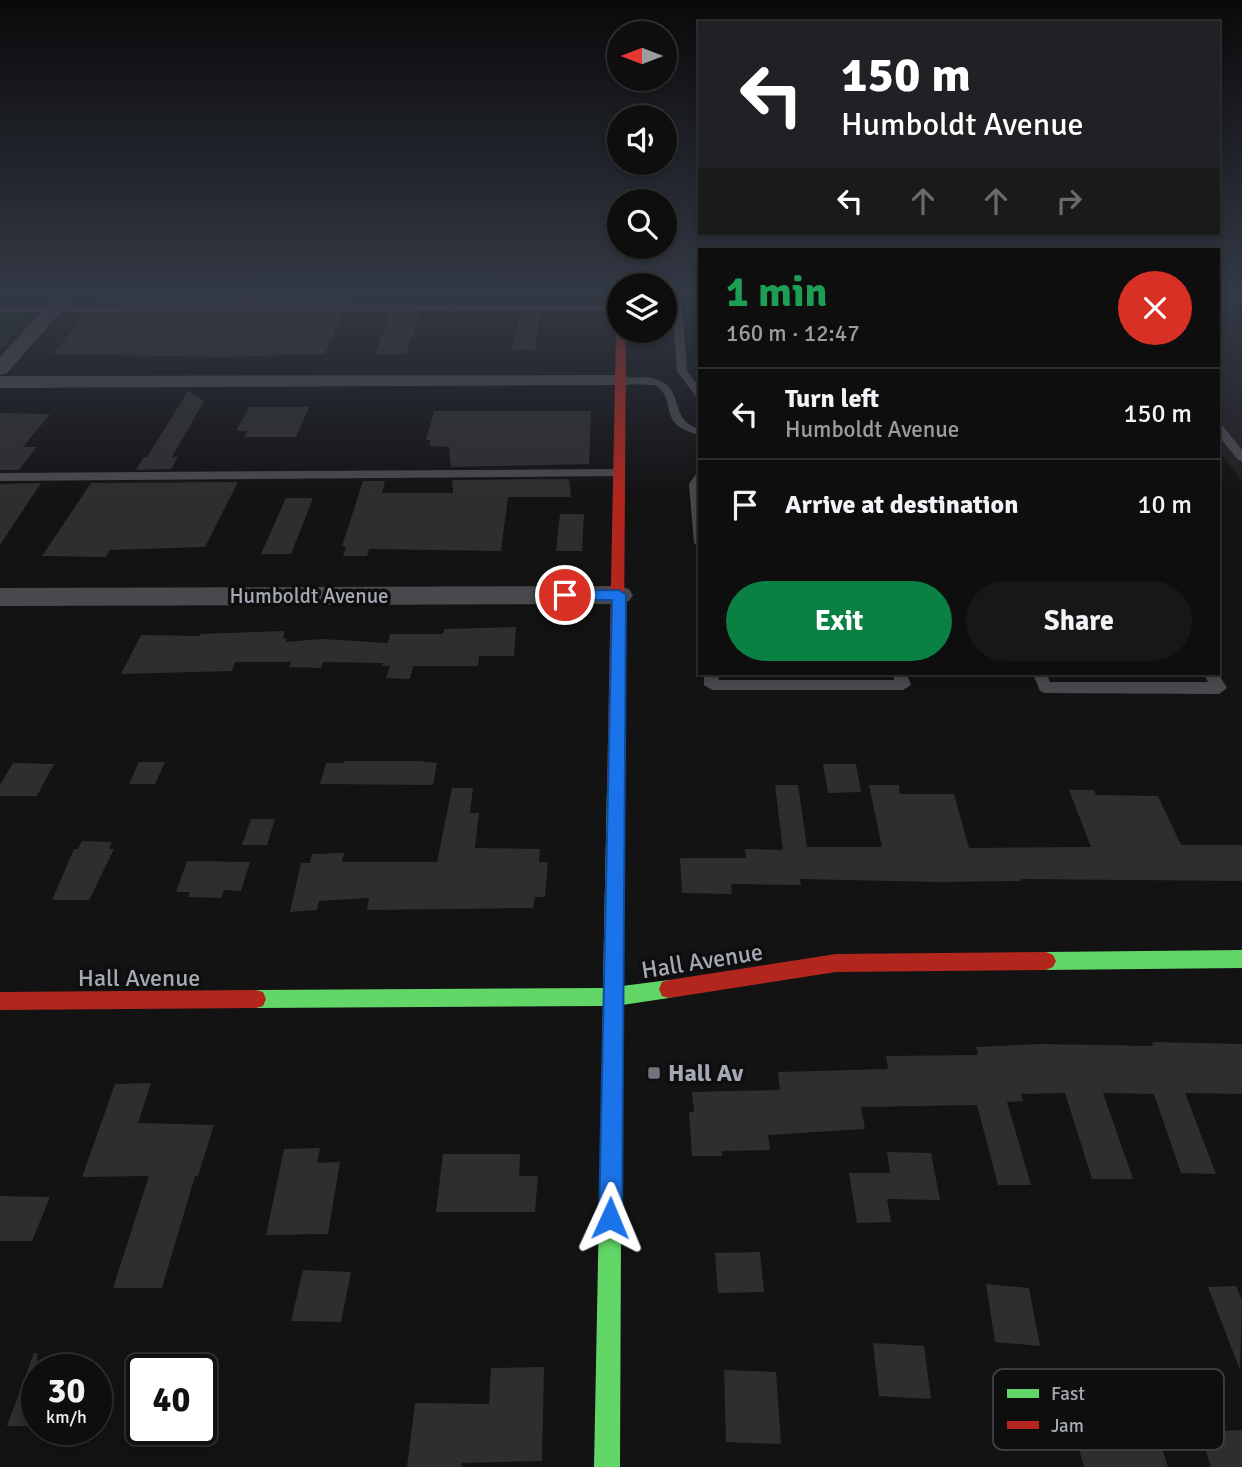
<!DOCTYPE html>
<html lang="en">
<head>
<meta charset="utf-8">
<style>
	:root { --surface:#0e0e0f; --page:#171718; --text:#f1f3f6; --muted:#9b9c9e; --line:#2e2e2f; --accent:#0b8043 }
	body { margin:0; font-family:Signika,sans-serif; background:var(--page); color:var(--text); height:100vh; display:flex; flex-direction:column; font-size:26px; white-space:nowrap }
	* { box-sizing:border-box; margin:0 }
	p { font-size:23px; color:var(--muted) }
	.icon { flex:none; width:38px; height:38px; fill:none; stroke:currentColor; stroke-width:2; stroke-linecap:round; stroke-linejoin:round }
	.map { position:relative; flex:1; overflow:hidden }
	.panel { position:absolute; left:698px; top:248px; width:522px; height:427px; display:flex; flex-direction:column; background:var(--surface); border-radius:0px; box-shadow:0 4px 10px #0003,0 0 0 2px var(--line) }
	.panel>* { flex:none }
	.hud { position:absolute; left:698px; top:21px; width:522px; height:214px; border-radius:0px; box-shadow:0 4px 10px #0003,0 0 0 2px var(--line); background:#202124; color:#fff; overflow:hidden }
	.needle { width:46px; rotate:270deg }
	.buttons { position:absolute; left:607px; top:21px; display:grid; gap:14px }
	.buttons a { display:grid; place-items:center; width:70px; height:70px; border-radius:50%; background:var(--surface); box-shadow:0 4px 10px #0003,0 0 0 2px var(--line); font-size:35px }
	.speed { position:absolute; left:21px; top:1354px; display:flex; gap:14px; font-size:35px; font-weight:700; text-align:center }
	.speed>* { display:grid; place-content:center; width:91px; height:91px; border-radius:50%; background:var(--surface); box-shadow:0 4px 10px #0003,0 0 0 2px var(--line); line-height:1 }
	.speed small { font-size:18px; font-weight:400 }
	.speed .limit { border:4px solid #111; border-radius:10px; background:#fff; color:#111 }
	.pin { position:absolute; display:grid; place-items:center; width:60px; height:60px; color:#fff; margin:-30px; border:4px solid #fff; border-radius:50%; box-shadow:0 2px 7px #0007 }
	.me { position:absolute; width:77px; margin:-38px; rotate:1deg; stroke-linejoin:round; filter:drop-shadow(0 0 5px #0008) }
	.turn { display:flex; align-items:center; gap:24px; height:147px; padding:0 28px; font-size:32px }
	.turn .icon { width:91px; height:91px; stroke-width:2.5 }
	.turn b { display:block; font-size:49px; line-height:60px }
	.lanes { display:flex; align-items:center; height:66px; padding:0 28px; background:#0003; justify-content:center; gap:35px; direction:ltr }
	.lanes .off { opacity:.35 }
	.round { display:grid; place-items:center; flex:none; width:74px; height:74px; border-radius:37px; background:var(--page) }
	.headline { display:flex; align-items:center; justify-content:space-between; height:119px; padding:0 28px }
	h1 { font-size:42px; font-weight:700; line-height:52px; color:#1e9e55 }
	.cta { display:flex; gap:14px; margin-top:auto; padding:14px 28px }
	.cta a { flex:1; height:80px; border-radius:42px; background:var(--accent); color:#fff; font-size:28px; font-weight:700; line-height:80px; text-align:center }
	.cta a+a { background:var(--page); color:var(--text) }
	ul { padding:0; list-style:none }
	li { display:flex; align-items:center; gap:21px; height:91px; padding:0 28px; border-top:2px solid var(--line) }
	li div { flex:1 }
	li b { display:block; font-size:26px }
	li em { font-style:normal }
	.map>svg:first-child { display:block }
</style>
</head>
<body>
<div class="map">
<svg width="1242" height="1467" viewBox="0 0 1242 1467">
	<rect width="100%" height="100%" fill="#131314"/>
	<path fill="#202022" d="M 1218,292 L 1242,292 L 1242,481 L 1218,449 Z"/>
	<path fill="#1d241e" d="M 0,314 L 34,314 L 0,350 Z"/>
	<path fill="#2e2e2f" d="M 260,294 L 350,295 L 347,303 L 97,303 L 105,295 Z
		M 85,314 L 342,314 L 325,354 L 222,357 L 53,354 Z
		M 390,314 L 420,314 L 406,354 L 375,354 Z
		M 521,314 L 540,314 L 535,350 L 511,350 Z
		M 188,391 L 204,401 L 172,457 L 178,457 L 171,469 L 136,470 L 144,457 L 147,457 Z
		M 249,407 L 309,407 L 296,437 L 244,437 L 247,431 L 236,431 Z
		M 434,411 L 591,411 L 589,464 L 451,467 L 449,447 L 429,446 L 431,440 L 426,440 Z
		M 0,413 L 50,414 L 23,447 L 37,447 L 19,470 L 0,470 Z
		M 569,479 L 571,497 L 508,497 L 501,551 L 369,549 L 367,556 L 343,556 L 346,547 L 342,546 L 363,481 L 385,481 L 382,493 L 453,493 L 452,480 Z
		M 238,482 L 205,547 L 110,550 L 106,557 L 42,556 L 91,483 Z
		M 41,483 L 0,545 L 0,484 Z
		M 286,498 L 313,498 L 291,554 L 261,554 Z
		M 560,514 L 584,514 L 582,551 L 556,551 Z
		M 516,627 L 514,656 L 479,656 L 478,666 L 413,666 L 410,679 L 386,678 L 390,666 L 382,666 L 383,663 L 323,662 L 321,668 L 289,667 L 291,662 L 235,662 L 232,671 L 121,674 L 141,635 L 199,636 L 200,634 L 285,631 L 283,638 L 287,638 L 285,642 L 322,639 L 388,643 L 390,634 L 443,634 L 444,629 Z
		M 344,761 L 418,761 L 437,763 L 433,785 L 320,784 L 326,763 L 343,763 Z
		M 139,762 L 165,762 L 155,784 L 129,784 Z
		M 13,763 L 54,764 L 37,796 L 0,796 L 0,785 Z
		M 823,764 L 856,764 L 861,792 L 828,793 Z
		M 775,785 L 798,785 L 807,847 L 882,847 L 869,785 L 899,785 L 900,794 L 954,794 L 969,848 L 1091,847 L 1069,790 L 1094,790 L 1096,795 L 1158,796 L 1181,845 L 1242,845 L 1242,881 L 1021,879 L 1021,881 L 939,882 L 800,879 L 801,885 L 731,884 L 732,894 L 682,893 L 680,858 L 746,858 L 745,849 L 783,850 Z
		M 452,788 L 473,788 L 470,813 L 479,813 L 475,848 L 540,849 L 539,862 L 548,862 L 545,897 L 535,897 L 533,908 L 367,910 L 369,898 L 319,901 L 317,910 L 290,912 L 301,863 L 310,863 L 312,854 L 344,853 L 342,862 L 437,862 Z
		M 251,819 L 275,819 L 267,845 L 242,845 Z
		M 82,841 L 112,842 L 109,849 L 114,849 L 95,888 L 89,900 L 52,900 L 74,849 L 78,849 Z
		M 187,861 L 250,862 L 241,891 L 224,890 L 221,898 L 188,897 L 190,892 L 176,892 Z
		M 1152,1042 L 1242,1044 L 1242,1094 L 1185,1093 L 1216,1174 L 1181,1173 L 1154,1094 L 1103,1093 L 1133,1179 L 1092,1179 L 1065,1093 L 1021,1094 L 1023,1101 L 1007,1102 L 1031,1185 L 998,1185 L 977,1105 L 861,1107 L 865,1129 L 768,1135 L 770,1150 L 722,1151 L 722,1156 L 692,1156 L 689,1112 L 694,1112 L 692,1092 L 780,1090 L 778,1072 L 888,1069 L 886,1056 L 978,1055 L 976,1047 L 1040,1044 L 1153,1046 Z
		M 151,1083 L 138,1123 L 214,1125 L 198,1176 L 195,1176 L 162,1288 L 113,1288 L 149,1176 L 82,1177 L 115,1084 Z
		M 320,1148 L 317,1163 L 340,1162 L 328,1234 L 266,1235 L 284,1149 Z
		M 887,1152 L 931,1153 L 940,1200 L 887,1199 L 891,1222 L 857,1223 L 849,1173 L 890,1173 Z
		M 443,1154 L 520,1154 L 519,1176 L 538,1176 L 535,1212 L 436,1212 Z
		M 0,1196 L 50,1197 L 32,1241 L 0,1241 Z
		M 760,1252 L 764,1292 L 718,1293 L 715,1253 Z
		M 303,1270 L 351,1272 L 341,1322 L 291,1321 Z
		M 986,1284 L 1029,1288 L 1040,1346 L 995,1342 Z
		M 1236,1286 L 1242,1300 L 1240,1370 L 1208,1287 Z
		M 873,1343 L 924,1346 L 931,1399 L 879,1396 Z
		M 34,1353 L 37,1353 L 37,1426 L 7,1426 Z
		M 544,1367 L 542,1461 L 462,1463 L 461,1467 L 407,1467 L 415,1403 L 489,1404 L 491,1368 Z
		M 724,1370 L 776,1372 L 781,1444 L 726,1442 Z
		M 1073,1426 L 1155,1426 L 1168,1467 L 1084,1467 Z
		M 1242,1430 L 1242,1467 L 1211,1467 L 1200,1432 Z"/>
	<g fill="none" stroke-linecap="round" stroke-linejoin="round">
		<path fill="#48494c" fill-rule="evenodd" d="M 671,292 L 681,292 L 687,371 L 700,388 L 700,398 L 696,397 L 677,371 Z
			M 1218,297 L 1242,297 L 1242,303 L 1218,303 Z
			M 620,305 L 620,311 L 0,312 L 0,306 Z
			M 645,377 C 690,382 665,420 700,429 L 700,435 C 654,424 680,401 655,385 L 621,384 L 616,381 L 621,378 Z
			M 1218,424 L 1222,425 L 1242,450 L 1242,461 L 1238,460 L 1218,435 Z
			M 620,469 L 624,470 L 624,476 L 0,481 L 0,473 Z
			M 700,473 L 700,547 L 694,543 L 689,484 L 696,474 Z
			M 1218,673 L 1227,688 L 1219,694 L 1045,693 L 1040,691 L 1033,674 L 1047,674 L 1050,682 L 1208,682 L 1204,674 Z
			M 704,674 L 718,674 L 719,680 L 894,680 L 893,674 L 907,674 L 911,685 L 903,690 L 712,690 L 704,685 Z"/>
		<path fill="#48494c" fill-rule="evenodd" d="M 59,292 L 78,292 L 7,373 L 0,375 L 0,357 Z
			M 621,375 L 628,377 L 632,381 L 628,385 L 0,388 L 0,376 Z
			M 619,586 L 629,589 L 633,595 L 629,601 L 619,604 L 0,606 L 0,588 Z"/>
		<path fill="#63d668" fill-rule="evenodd" d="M 615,780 L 621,782 L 623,787 L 622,986 L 669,980 L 676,982 L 679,989 L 676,996 L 669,998 L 622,1005 L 620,1467 L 594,1467 L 603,1006 L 256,1008 L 249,1006 L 246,999 L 249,992 L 256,990 L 603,988 L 607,787 L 609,782 Z
			M 1242,950 L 1242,968 L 1046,970 L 1039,967 L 1036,961 L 1039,955 L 1046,952 Z"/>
		<path fill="#b3261e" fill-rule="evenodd" d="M 620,328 L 620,331 L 626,331 L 623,787 L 621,792 L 609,792 L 607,787 L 616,331 Z
			M 1046,952 L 1053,955 L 1056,961 L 1053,967 L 1046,970 L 836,972 L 669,998 L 662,996 L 659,989 L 662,982 L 669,980 L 836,954 Z
			M 256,990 L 263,992 L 266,999 L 263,1006 L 256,1008 L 0,1010 L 0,992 Z"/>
	</g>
	<linearGradient id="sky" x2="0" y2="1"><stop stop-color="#0a0a0b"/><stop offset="0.59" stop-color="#333945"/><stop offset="1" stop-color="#333945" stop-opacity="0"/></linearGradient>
	<rect width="1242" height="497" fill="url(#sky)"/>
	<path fill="#1a73e8" stroke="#114b97" stroke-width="2" d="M 619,590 L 626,595 L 622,1218 L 619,1226 L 610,1230 L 602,1226 L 599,1218 L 612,600 L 565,600 L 558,595 L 565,591 Z"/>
	<rect fill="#72747c" stroke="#0e0e0f" stroke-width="2.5" x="647" y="1066" width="14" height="14" rx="3.5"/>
	<g text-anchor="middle" stroke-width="7" stroke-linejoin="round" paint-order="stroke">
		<g font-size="21" fill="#a5a9b4" stroke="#0e0e0f">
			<text x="309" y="603">Humboldt Avenue</text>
		</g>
		<g font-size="24" fill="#a5a9b4" stroke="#0e0e0f">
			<text transform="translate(702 961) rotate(-9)" y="8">Hall Avenue</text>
			<text x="139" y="986">Hall Avenue</text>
		</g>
		<g font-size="24" font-weight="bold" fill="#a5a9b4" stroke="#0e0e0f" text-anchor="start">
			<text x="668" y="1081">Hall Av</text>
		</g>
	</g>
	<rect x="993" y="1369" width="231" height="81" rx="10" fill="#0e0e0f" stroke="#3b3c41" stroke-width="2"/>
	<rect x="1007" y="1389" width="32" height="9" fill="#63d668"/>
	<rect x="1007" y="1421" width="32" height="8" fill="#b3261e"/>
	<g font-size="19" fill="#a5a9b4">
		<text x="1051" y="1400">Fast</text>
		<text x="1051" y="1432">Jam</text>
	</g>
</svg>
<div class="buttons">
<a><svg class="needle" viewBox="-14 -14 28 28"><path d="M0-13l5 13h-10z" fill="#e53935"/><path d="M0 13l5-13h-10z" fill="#9b9c9e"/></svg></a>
<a><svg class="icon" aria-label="sound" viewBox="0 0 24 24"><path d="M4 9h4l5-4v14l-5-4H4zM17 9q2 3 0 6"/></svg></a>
<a><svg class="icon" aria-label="search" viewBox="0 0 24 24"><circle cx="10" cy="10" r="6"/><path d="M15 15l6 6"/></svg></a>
<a><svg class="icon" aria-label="layers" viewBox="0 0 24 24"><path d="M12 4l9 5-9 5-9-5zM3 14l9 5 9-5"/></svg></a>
</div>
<div class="speed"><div>30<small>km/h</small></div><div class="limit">40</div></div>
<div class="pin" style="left:565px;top:595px;background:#d93025"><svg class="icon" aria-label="arrive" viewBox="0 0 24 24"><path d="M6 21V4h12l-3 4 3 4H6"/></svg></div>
<svg class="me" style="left:610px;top:1218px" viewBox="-20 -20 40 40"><path d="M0-17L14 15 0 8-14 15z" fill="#1a73e8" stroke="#fff" stroke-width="4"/></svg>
<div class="hud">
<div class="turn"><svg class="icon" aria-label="left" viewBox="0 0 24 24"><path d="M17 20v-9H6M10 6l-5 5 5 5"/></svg><div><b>150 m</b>Humboldt Avenue</div></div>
<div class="lanes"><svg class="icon" aria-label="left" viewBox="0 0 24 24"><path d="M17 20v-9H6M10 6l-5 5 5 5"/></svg><svg class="icon off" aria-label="ahead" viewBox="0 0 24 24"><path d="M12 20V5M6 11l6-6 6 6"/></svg><svg class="icon off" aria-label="ahead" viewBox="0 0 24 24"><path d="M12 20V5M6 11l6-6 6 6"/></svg><svg class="icon off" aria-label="right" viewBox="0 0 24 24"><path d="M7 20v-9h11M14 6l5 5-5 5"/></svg></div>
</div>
<section class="panel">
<div class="headline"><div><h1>1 min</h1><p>160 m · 12:47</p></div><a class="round" style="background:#d93025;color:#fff"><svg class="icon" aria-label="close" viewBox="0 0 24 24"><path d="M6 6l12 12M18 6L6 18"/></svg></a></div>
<ul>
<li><svg class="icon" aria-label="left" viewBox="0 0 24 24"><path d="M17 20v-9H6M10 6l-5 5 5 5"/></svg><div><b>Turn left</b><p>Humboldt Avenue</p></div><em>150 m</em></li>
<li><svg class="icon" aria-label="arrive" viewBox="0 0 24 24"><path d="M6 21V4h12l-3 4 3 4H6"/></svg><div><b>Arrive at destination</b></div><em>10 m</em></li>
</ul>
<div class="cta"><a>Exit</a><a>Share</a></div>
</section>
</div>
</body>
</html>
